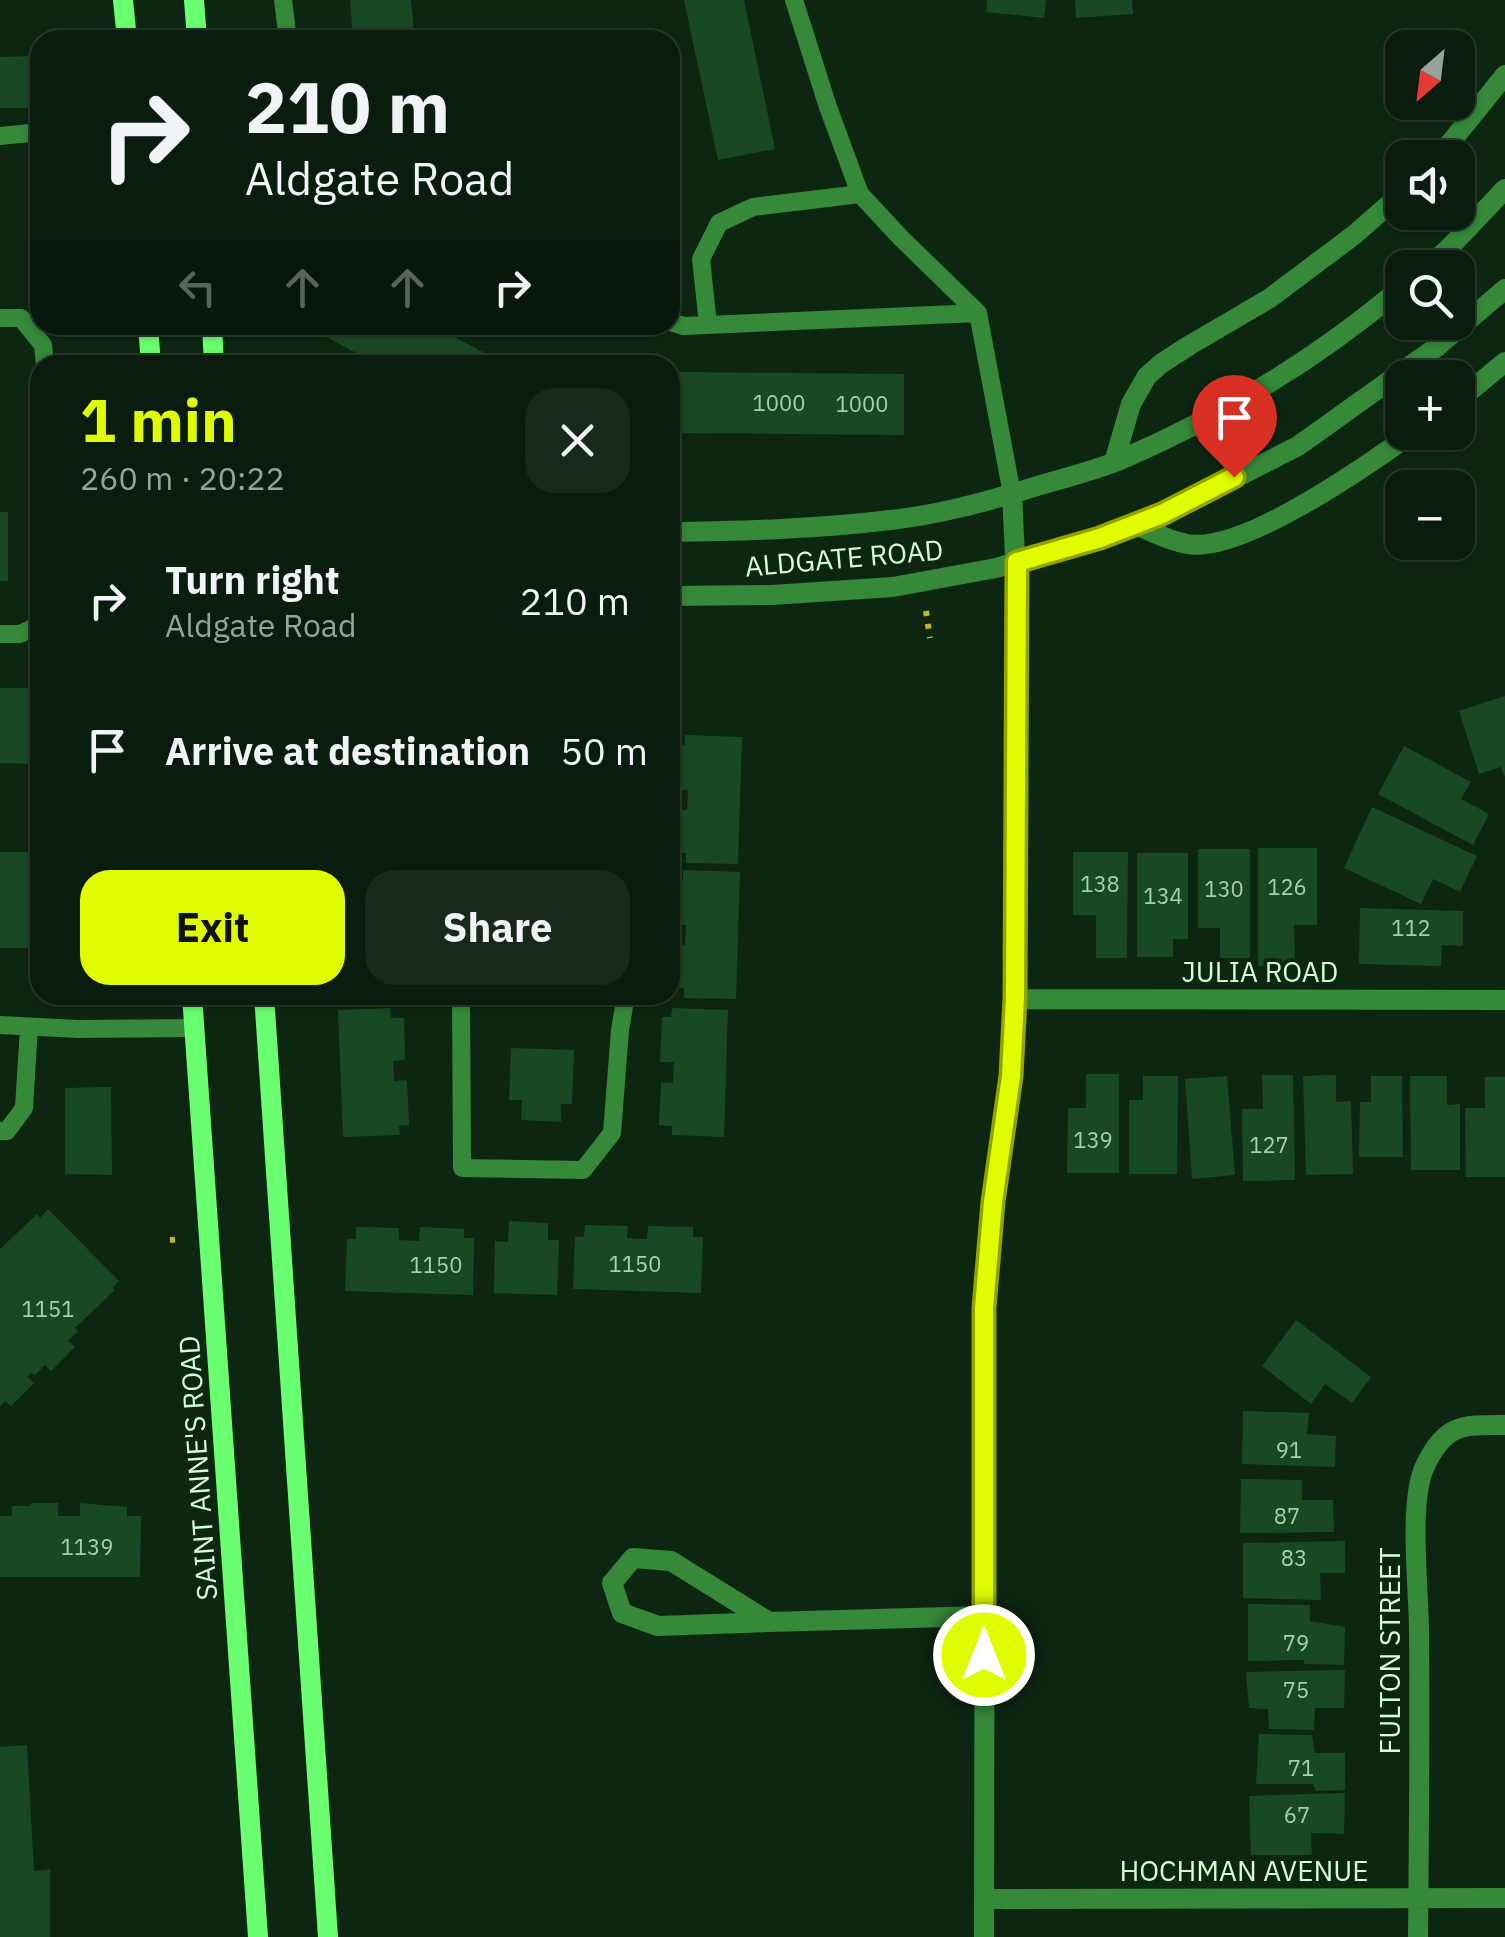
<!DOCTYPE html>
<html lang="en">
<head>
<meta charset="utf-8">
<style>
	:root { --surface:#0a1c0e; --page:#18291c; --text:#f1f3f6; --muted:#99a19e; --line:#2a3a2e; --accent:#dffd00 }
	body { margin:0; font-family:"IBM Plex Sans",sans-serif; background:var(--page); color:var(--text); height:100vh; display:flex; flex-direction:column; font-size:38px; white-space:nowrap }
	* { box-sizing:border-box; margin:0 }
	p { font-size:32px; color:var(--muted) }
	.icon { flex:none; width:55px; height:55px; fill:none; stroke:currentColor; stroke-width:2; stroke-linecap:round; stroke-linejoin:round }
	.map { position:relative; flex:1; overflow:hidden }
	.drawer { position:absolute; left:30px; top:355px; width:650px; height:650px; display:flex; flex-direction:column; background:var(--surface); border-radius:30px; box-shadow:0 2px 8px #0004,0 0 0 2px var(--line) }
	.drawer>* { flex:none }
	.hud { position:absolute; left:30px; top:30px; width:650px; height:305px; border-radius:30px; box-shadow:0 2px 8px #0004,0 0 0 2px var(--line); background:#0a1c0e; color:var(--text); overflow:hidden }
	.needle { width:65px; rotate:208deg }
	.buttons { position:absolute; left:1385px; top:30px; display:grid; gap:20px }
	.buttons a { display:grid; place-items:center; width:90px; height:90px; border-radius:20px; background:var(--surface); box-shadow:0 2px 8px #0004,0 0 0 2px var(--line); font-size:50px }
	.pin { position:absolute; display:grid; place-items:center; width:85px; height:85px; color:#fff; margin:-102px -42px; border-radius:50% 50% 50% 0; rotate:-45deg; box-shadow:0 0 10px #0007 }
	.pin .icon { rotate:45deg }
	.me { position:absolute; width:110px; margin:-55px; rotate:0deg; stroke-linejoin:round; filter:drop-shadow(0 0 8px #0008) }
	.turn { display:flex; align-items:center; gap:35px; height:210px; padding:0 50px; font-size:45px }
	.turn .icon { width:130px; height:130px; stroke-width:2.5 }
	.turn b { display:block; font-size:70px; line-height:85px }
	.lanes { display:flex; align-items:center; height:95px; padding:0 50px; background:#0003; justify-content:center; gap:50px; direction:ltr }
	.lanes .off { opacity:.35 }
	.round { display:grid; place-items:center; flex:none; width:105px; height:105px; border-radius:30px; background:var(--page) }
	.overview { display:flex; align-items:center; justify-content:space-between; height:170px; padding:0 50px }
	h1 { font-size:60px; font-weight:800; line-height:75px; color:var(--accent) }
	.action { display:flex; gap:20px; margin-top:auto; padding:20px 50px }
	.action a { flex:1; height:115px; border-radius:30px; background:var(--accent); color:#111; font-size:40px; font-weight:800; line-height:115px; text-align:center }
	.action a+a { background:var(--page); color:var(--text) }
	ul { padding:0; list-style:none }
	li { display:flex; align-items:center; gap:30px; height:150px; padding:0 50px }
	li div { flex:1 }
	li b { display:block; font-size:38px }
	li em { font-style:normal }
	.map>svg:first-child { display:block }
</style>
</head>
<body>
<div class="map">
<svg width="1505" height="1937" viewBox="0 0 1505 1937">
	<rect width="100%" height="100%" fill="#0d2612"/>
	<path fill="#184923" d="M 350,0 L 411,0 L 415,40 L 353,40 Z
		M 684,0 L 744,0 L 775,149 L 718,160 Z
		M 987,0 L 1046,0 L 1044,18 L 986,12 Z
		M 1075,0 L 1132,0 L 1133,14 L 1076,18 Z
		M 36,56 L 38,108 L 0,108 L 0,57 Z
		M 317,325 L 432,325 L 507,365 L 378,365 L 314,330 Z
		M 670,372 L 904,374 L 904,435 L 670,433 Z
		M 0,512 L 8,512 L 8,581 L 0,581 Z
		M 0,688 L 39,688 L 39,764 L 0,763 Z
		M 1505,696 L 1505,777 L 1501,767 L 1479,774 L 1459,711 Z
		M 685,735 L 742,737 L 738,864 L 686,863 L 686,853 L 673,852 L 675,810 L 687,810 L 688,790 L 674,789 L 676,745 L 685,745 Z
		M 1404,746 L 1471,782 L 1461,799 L 1489,814 L 1473,845 L 1378,794 Z
		M 1372,807 L 1477,856 L 1460,892 L 1433,879 L 1421,904 L 1344,868 Z
		M 34,842 L 40,842 L 40,960 L 34,960 L 35,948 L 0,948 L 0,852 L 34,852 Z
		M 1258,848 L 1317,848 L 1317,925 L 1294,925 L 1295,967 L 1258,966 Z
		M 1198,849 L 1250,849 L 1250,958 L 1220,958 L 1220,928 L 1198,928 Z
		M 1073,852 L 1128,852 L 1127,958 L 1096,958 L 1096,915 L 1073,915 Z
		M 1137,853 L 1188,853 L 1188,939 L 1173,939 L 1173,957 L 1137,957 Z
		M 683,870 L 740,872 L 736,999 L 684,998 L 684,988 L 671,987 L 673,945 L 685,945 L 686,925 L 672,924 L 674,880 L 683,880 Z
		M 1360,908 L 1463,911 L 1463,946 L 1442,945 L 1441,966 L 1359,964 Z
		M 331,995 L 388,995 L 388,1000 L 332,1002 Z
		M 390,1008 L 391,1018 L 404,1018 L 405,1060 L 393,1061 L 394,1081 L 407,1080 L 409,1125 L 399,1126 L 400,1135 L 343,1137 L 338,1010 Z
		M 672,1008 L 728,1010 L 724,1137 L 672,1135 L 672,1126 L 659,1125 L 661,1082 L 673,1083 L 674,1062 L 660,1062 L 662,1017 L 671,1017 Z
		M 511,1048 L 574,1050 L 572,1104 L 561,1104 L 561,1122 L 521,1120 L 522,1100 L 509,1100 Z
		M 1086,1074 L 1119,1074 L 1119,1173 L 1067,1173 L 1068,1108 L 1086,1108 Z
		M 1262,1075 L 1293,1075 L 1295,1180 L 1243,1181 L 1242,1109 L 1263,1109 Z
		M 1336,1075 L 1336,1102 L 1351,1101 L 1353,1174 L 1306,1175 L 1303,1076 Z
		M 1143,1076 L 1178,1076 L 1177,1174 L 1129,1174 L 1129,1100 L 1143,1100 Z
		M 1227,1076 L 1235,1175 L 1192,1179 L 1185,1079 Z
		M 1371,1076 L 1402,1076 L 1403,1157 L 1359,1157 L 1360,1102 L 1371,1102 Z
		M 1410,1076 L 1447,1076 L 1447,1105 L 1460,1104 L 1460,1170 L 1411,1170 Z
		M 1485,1077 L 1505,1077 L 1505,1177 L 1466,1177 L 1465,1108 L 1485,1108 Z
		M 111,1087 L 112,1175 L 65,1174 L 65,1088 Z
		M 48,1209 L 119,1281 L 112,1288 L 115,1290 L 75,1328 L 78,1331 L 68,1341 L 75,1347 L 51,1371 L 45,1365 L 35,1375 L 32,1373 L 27,1377 L 34,1383 L 11,1406 L 5,1401 L 0,1406 L 0,1249 L 37,1214 L 40,1218 Z
		M 509,1221 L 548,1223 L 548,1240 L 559,1240 L 557,1295 L 494,1293 L 495,1241 L 508,1242 Z
		M 585,1225 L 628,1226 L 627,1238 L 647,1239 L 648,1226 L 693,1227 L 693,1237 L 703,1237 L 701,1293 L 573,1289 L 575,1237 L 584,1237 Z
		M 356,1227 L 399,1228 L 399,1240 L 419,1241 L 420,1227 L 464,1229 L 464,1238 L 474,1238 L 473,1295 L 345,1291 L 347,1239 L 356,1239 Z
		M 1296,1320 L 1371,1377 L 1352,1403 L 1325,1384 L 1311,1404 L 1262,1366 Z
		M 1243,1411 L 1309,1413 L 1307,1434 L 1336,1436 L 1335,1467 L 1242,1464 Z
		M 1241,1479 L 1302,1480 L 1302,1500 L 1333,1500 L 1334,1532 L 1240,1533 Z
		M 31,1503 L 58,1503 L 58,1516 L 80,1516 L 80,1503 L 127,1507 L 127,1516 L 141,1516 L 140,1577 L 0,1577 L 0,1516 L 12,1516 L 12,1506 L 31,1506 Z
		M 1345,1541 L 1345,1573 L 1320,1573 L 1321,1600 L 1243,1598 L 1243,1543 Z
		M 1248,1604 L 1310,1605 L 1310,1621 L 1345,1627 L 1344,1665 L 1304,1664 L 1304,1660 L 1248,1661 Z
		M 1345,1670 L 1344,1708 L 1315,1708 L 1314,1730 L 1269,1729 L 1268,1709 L 1249,1708 L 1246,1672 Z
		M 1259,1734 L 1312,1735 L 1315,1753 L 1345,1753 L 1345,1790 L 1316,1791 L 1313,1784 L 1256,1784 Z
		M 27,1745 L 34,1871 L 50,1869 L 50,1937 L 0,1937 L 0,1747 Z
		M 1345,1793 L 1344,1834 L 1311,1833 L 1312,1855 L 1251,1855 L 1249,1796 Z"/>
	<g fill="none" stroke-linecap="round" stroke-linejoin="round">
		<path stroke="#c0b926" stroke-width="6" stroke-dasharray="5 8" stroke-linecap="butt" d="M 926,611 L 930,638
			M 170,1240 L 183,1239"/>
		<path stroke="#358939" stroke-width="18" d="M 283,0 L 288,40
			M 794,0 L 828,107 L 860,194 L 901,238 L 978,313 L 1012,494
			M 0,136 L 40,132
			M 0,318 L 21,318 L 43,345 L 45,365
			M 670,322 L 684,326 L 978,313
			M 708,324 L 701,259 L 719,223 L 753,207 L 860,194
			M 0,634 L 20,634 L 40,625
			M 461,995 L 462,1168 L 583,1170 L 612,1133 L 620,1030 L 626,995
			M 0,1025 L 78,1029 L 195,1028
			M 0,1131 L 7,1131 L 24,1108 L 29,1027"/>
		<path stroke="#358939" stroke-width="20" d="M 1438,158 L 1505,75
			M 1458,401 L 1505,362
			M 1114,462 L 1131,404 L 1147,376 L 1162,363 L 1190,345 L 1270,298 L 1354,235 L 1402,193
			M 1136,525 C 1152,532 1169,541 1187,544 C 1242,554 1368,465 1414,432
			M 1015,999 L 1505,1000
			M 769,1622 L 658,1626 L 622,1613 L 612,1583 L 633,1558 L 671,1561 L 769,1622 L 983,1616
			M 984,1899 L 1505,1898
			M 984,1937 L 985,1308 L 993,1202 L 1011,1075 L 1015,999 L 1018,619 L 1012,494
			M 1418,1937 C 1419,1835 1420,1734 1419,1632 C 1419,1589 1408,1502 1425,1466 C 1445,1423 1463,1425 1505,1425"/>
		<path stroke="#358939" stroke-width="20" d="M 1426,268 L 1448,249 L 1505,189
			M 670,532 C 744,531 817,529 890,520 C 938,515 985,502 1031,488 C 1060,479 1090,472 1118,461 C 1221,417 1317,359 1402,287
			M 670,596 L 772,595 L 893,587 L 996,568 L 1101,537 L 1136,525 L 1163,515 L 1298,446 L 1438,346 L 1505,289"/>
		<path stroke="#69ff70" stroke-width="20" d="M 123,0 L 127,40
			M 194,0 L 197,40
			M 148,325 L 151,365
			M 212,325 L 214,365
			M 192,995 L 258,1937
			M 264,995 L 328,1937"/>
	</g>
	<g fill="none" stroke-linecap="round" stroke-linejoin="round">
		<g stroke="#91a400" stroke-width="25">
			<path id="route" d="M 984,1655 L 984,1308 L 993,1202 L 1011,1076 L 1015,998 L 1017,562 L 1100,538 L 1162,514 L 1234,477"/>
		</g>
		<use href="#route" stroke="#dffd00" stroke-width="18"/>
	</g>
	<g text-anchor="middle" stroke-width="8" stroke-linejoin="round" paint-order="stroke">
		<g font-size="22" fill="#a4d2ab">
			<text x="779" y="411">1000</text>
			<text x="862" y="412">1000</text>
			<text x="1100" y="892">138</text>
			<text x="1287" y="895">126</text>
			<text x="1224" y="897">130</text>
			<text x="1163" y="904">134</text>
			<text x="1411" y="936">112</text>
			<text x="1093" y="1148">139</text>
			<text x="1269" y="1153">127</text>
			<text x="635" y="1272">1150</text>
			<text x="436" y="1273">1150</text>
			<text x="48" y="1317">1151</text>
			<text x="1289" y="1458">91</text>
			<text x="1287" y="1524">87</text>
			<text x="87" y="1555">1139</text>
			<text x="1294" y="1566">83</text>
			<text x="1296" y="1651">79</text>
			<text x="1296" y="1698">75</text>
			<text x="1301" y="1776">71</text>
			<text x="1297" y="1823">67</text>
		</g>
		<g font-size="28" fill="#d2ffd8" stroke="#0d2612">
			<text transform="translate(844 558) rotate(-5)" y="10">ALDGATE ROAD</text>
			<text x="1260" y="982">JULIA ROAD</text>
			<text transform="translate(198 1468) rotate(-94)" y="10">SAINT ANNE'S ROAD</text>
			<text transform="translate(1390 1651) rotate(-90)" y="10">FULTON STREET</text>
			<text x="1244" y="1881">HOCHMAN AVENUE</text>
		</g>
	</g>
</svg>
<div class="buttons">
<a><svg class="needle" viewBox="-14 -14 28 28"><path d="M0-13l5 13h-10z" fill="#e53935"/><path d="M0 13l5-13h-10z" fill="#99a19e"/></svg></a>
<a><svg class="icon" aria-label="sound" viewBox="0 0 24 24"><path d="M4 9h4l5-4v14l-5-4H4zM17 9q2 3 0 6"/></svg></a>
<a><svg class="icon" aria-label="search" viewBox="0 0 24 24"><circle cx="10" cy="10" r="6"/><path d="M15 15l6 6"/></svg></a>
<a>+</a>
<a>−</a>
</div>
<div class="pin" style="left:1234px;top:477px;background:#d93025"><svg class="icon" aria-label="arrive" viewBox="0 0 24 24"><path d="M6 21V4h12l-3 4 3 4H6"/></svg></div>
<svg class="me" style="left:984px;top:1655px" viewBox="-20 -20 40 40"><circle r="17" fill="#dffd00" stroke="#fff" stroke-width="3"/><path d="M0-11L8 9 0 5-8 9z" fill="#fff"/></svg>
<div class="hud">
<div class="turn"><svg class="icon" aria-label="right" viewBox="0 0 24 24"><path d="M7 20v-9h11M14 6l5 5-5 5"/></svg><div><b>210 m</b>Aldgate Road</div></div>
<div class="lanes"><svg class="icon off" aria-label="left" viewBox="0 0 24 24"><path d="M17 20v-9H6M10 6l-5 5 5 5"/></svg><svg class="icon off" aria-label="ahead" viewBox="0 0 24 24"><path d="M12 20V5M6 11l6-6 6 6"/></svg><svg class="icon off" aria-label="ahead" viewBox="0 0 24 24"><path d="M12 20V5M6 11l6-6 6 6"/></svg><svg class="icon" aria-label="right" viewBox="0 0 24 24"><path d="M7 20v-9h11M14 6l5 5-5 5"/></svg></div>
</div>
<section class="drawer">
<div class="overview"><div><h1>1 min</h1><p>260 m · 20:22</p></div><a class="round"><svg class="icon" aria-label="close" viewBox="0 0 24 24"><path d="M6 6l12 12M18 6L6 18"/></svg></a></div>
<ul>
<li><svg class="icon" aria-label="right" viewBox="0 0 24 24"><path d="M7 20v-9h11M14 6l5 5-5 5"/></svg><div><b>Turn right</b><p>Aldgate Road</p></div><em>210 m</em></li>
<li><svg class="icon" aria-label="arrive" viewBox="0 0 24 24"><path d="M6 21V4h12l-3 4 3 4H6"/></svg><div><b>Arrive at destination</b></div><em>50 m</em></li>
</ul>
<div class="action"><a>Exit</a><a>Share</a></div>
</section>
</div>
</body>
</html>
